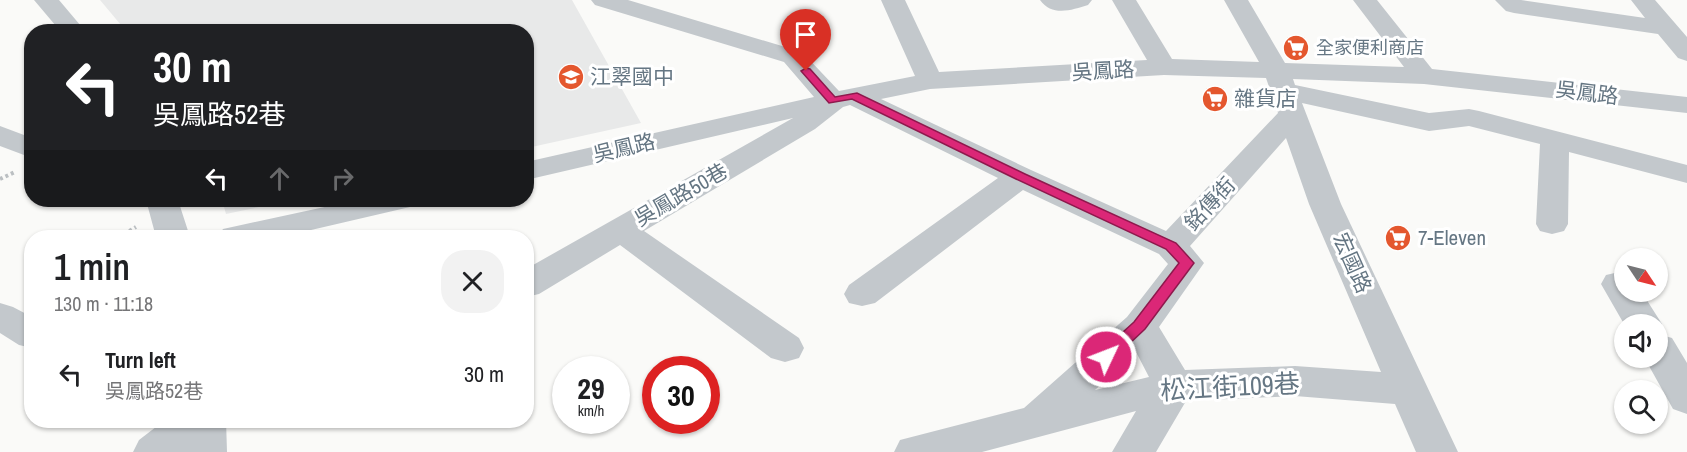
<!DOCTYPE html>
<html lang="en">
<head>
<meta charset="utf-8">
<style>
	:root { --surface:#fff; --page:#f2f2f2; --text:#202124; --muted:#757577 }
	body { margin:0; font-family:"Archivo Narrow","Noto Sans TC",sans-serif; background:var(--page); color:var(--text); height:100vh; display:flex; flex-direction:column; font-size:22px; white-space:nowrap }
	* { box-sizing:border-box; margin:0 }
	p { font-size:20px; color:var(--muted) }
	.icon { flex:none; width:33px; height:33px; fill:none; stroke:currentColor; stroke-width:2; stroke-linecap:round; stroke-linejoin:round }
	.map { position:relative; flex:1; overflow:hidden }
	.side { position:absolute; left:24px; top:230px; width:510px; height:198px; display:flex; flex-direction:column; background:var(--surface); border-radius:24px; box-shadow:0 2px 4px #0004 }
	.side>* { flex:none }
	.top-card { position:absolute; left:24px; top:24px; width:510px; height:183px; border-radius:24px; box-shadow:0 2px 4px #0004; background:#202124; color:#fff; overflow:hidden }
	.needle { width:39px; rotate:125deg }
	.buttons { position:absolute; left:1614px; top:248px; display:grid; gap:12px }
	.buttons a { display:grid; place-items:center; width:54px; height:54px; border-radius:50%; background:var(--surface); box-shadow:0 2px 4px #0004; font-size:30px }
	.speed { position:absolute; left:552px; top:356px; display:flex; gap:12px; font-size:30px; font-weight:700; text-align:center }
	.speed>* { display:grid; place-content:center; width:78px; height:78px; border-radius:50%; background:var(--surface); box-shadow:0 2px 4px #0004; line-height:1 }
	.speed small { font-size:15px; font-weight:400 }
	.speed .limit { border:9px solid #d22; background:#fff; color:#111 }
	.pin { position:absolute; display:grid; place-items:center; width:51px; height:51px; color:#fff; margin:-62px -26px; border-radius:50% 50% 50% 0; rotate:-45deg; box-shadow:0 0 6px #0007 }
	.pin .icon { rotate:45deg }
	.me { position:absolute; width:66px; margin:-33px; rotate:47deg; stroke-linejoin:round; filter:drop-shadow(0 0 4px #0008) }
	.turn { display:flex; align-items:center; gap:21px; height:126px; padding:0 30px; font-size:27px }
	.turn .icon { width:78px; height:78px; stroke-width:2.5 }
	.turn b { display:block; font-size:42px; line-height:51px }
	.lanes { display:flex; align-items:center; height:57px; padding:0 30px; background:#0003; justify-content:center; gap:30px; direction:ltr }
	.lanes .off { opacity:.35 }
	.round { display:grid; place-items:center; flex:none; width:63px; height:63px; border-radius:24px; background:var(--page) }
	.overview { display:flex; align-items:center; justify-content:space-between; height:102px; padding:0 30px }
	h1 { font-size:36px; font-weight:600; line-height:45px }
	ul { padding:0; list-style:none }
	li { display:flex; align-items:center; gap:18px; height:84px; padding:0 30px }
	li div { flex:1 }
	li b { display:block; font-size:22px }
	li em { font-style:normal }
	.map>svg:first-child { display:block }
</style>
</head>
<body>
<div class="map">
<svg width="1687" height="452" viewBox="0 0 1687 452">
	<rect width="100%" height="100%" fill="#fafaf8"/>
	<path fill="#e8e9e9" d="M 100,0 L 572,0 L 641,123 L 527,148 L 526,32 L 126,31 Z
		M 222,200 L 292,200 L 226,214 Z"/>
	<g fill="none" stroke-linecap="round" stroke-linejoin="round">
		<path stroke="#bbbfc2" stroke-width="4" stroke-dasharray="3 3" stroke-linecap="butt" d="M 0,179 L 15,172
			M 119,237 L 136,227"/>
		<path fill="#c3c8cc" fill-rule="evenodd" d="M 34,0 L 59,0 L 86,32 L 61,32 Z
			M 591,0 L 628,0 L 802,52 L 839,91 L 915,76 L 881,0 L 905,0 L 939,72 L 1147,60 L 1112,0 L 1136,0 L 1172,59 L 1259,62 L 1224,0 L 1248,0 L 1285,63 L 1404,67 L 1353,0 L 1377,0 L 1432,69 L 1687,97 L 1687,113 L 1424,84 L 1293,79 L 1295,85 L 1429,113 L 1469,109 L 1479,111 L 1687,165 L 1687,183 L 1569,152 L 1568,224 L 1564,231 L 1552,234 L 1540,231 L 1536,224 L 1540,144 L 1469,126 L 1429,131 L 1302,103 L 1341,204 L 1458,452 L 1416,452 L 1395,404 L 1295,396 L 1186,401 L 1156,452 L 1112,452 L 1136,411 L 982,452 L 894,452 L 900,440 L 1024,408 L 1127,317 L 1168,264 L 1159,254 L 1023,190 L 875,303 L 862,306 L 849,303 L 844,294 L 849,285 L 998,178 L 850,105 L 843,107 L 815,129 L 644,231 L 799,338 L 804,348 L 799,358 L 785,362 L 771,358 L 620,245 L 539,294 L 526,297 L 526,269 L 793,118 L 526,180 L 526,162 L 814,97 L 784,62 L 595,5 ZM 1164,75 L 1266,78 L 1278,113 L 1166,231 L 1031,170 L 881,99 L 930,89 ZM 1286,138 L 1309,204 L 1381,372 L 1295,366 L 1185,370 L 1159,327 L 1204,263 L 1190,246 ZM 1136,352 L 1149,377 L 1095,390 Z
			M 1040,0 L 1092,0 L 1088,5 C 1072,10 1052,17 1040,0 Z
			M 1495,0 L 1521,0 L 1645,18 L 1631,0 L 1655,0 L 1687,37 L 1687,61 L 1678,58 L 1658,34 L 1514,13 L 1506,11 Z
			M 0,126 L 32,138 L 32,158 L 0,146 Z
			M 146,200 L 178,200 L 190,237 L 156,237 Z
			M 357,200 L 415,200 L 410,207 L 281,237 L 218,237 L 223,229 Z
			M 1619,272 L 1624,273 L 1624,291 L 1641,291 L 1662,324 L 1658,331 L 1658,324 L 1624,324 L 1601,284 L 1606,275 Z
			M 0,303 L 13,307 L 32,317 L 32,348 L 19,345 L 0,333 Z
			M 1658,334 L 1672,338 L 1687,363 L 1687,414 L 1673,409 L 1644,357 L 1658,357 Z
			M 165,420 L 226,420 L 227,452 L 133,452 L 139,440 Z"/>
	</g>
	<path fill="#db2777" stroke="#8e194d" stroke-width="1.5" d="M 806,68 L 810,69 L 835,97 L 857,93 L 1025,174 L 1176,243 L 1194,263 L 1145,329 L 1111,361 L 1100,361 L 1098,357 L 1100,353 L 1134,322 L 1179,263 L 1166,249 L 1016,179 L 852,99 L 829,103 L 801,71 Z"/>
	<defs>
		<g id="supermarket-disc" transform="scale(1.35)"><circle r="9.5" fill="#e4572e" stroke="#fff"/><path d="M-6-5.5h2.5l.6 2H6L4.5 2H-2.5L-4.4-4H-6ZM-1.5 3.2a1.3 1.3 0 1 0 .1 0ZM3 3.2a1.3 1.3 0 1 0 .1 0Z" fill="#fff"/></g>
		<g id="school-disc" transform="scale(1.35)"><circle r="9.5" fill="#e4572e" stroke="#fff"/><path d="M0-5L7-2L0 1L-7-2ZM-4 1L0 2.5L4 1V4Q0 6-4 4Z" fill="#fff"/></g>
	</defs>
	<g fill-rule="evenodd">
		<use href="#supermarket-disc" x="1296" y="48"/>
		<use href="#school-disc" x="571" y="77"/>
		<use href="#supermarket-disc" x="1215" y="99"/>
		<use href="#supermarket-disc" x="1398" y="238"/>
	</g>
	<g text-anchor="middle" stroke-width="6" stroke-linejoin="round" paint-order="stroke">
		<g font-size="18" fill="#657683" stroke="#fff" text-anchor="start">
			<text x="1316" y="54">全家便利商店</text>
		</g>
		<g font-size="21" fill="#657683" stroke="#fff">
			<text transform="translate(1103 71) rotate(-3)" y="7">吳鳳路</text>
			<text transform="translate(1587 93) rotate(7)" y="7">吳鳳路</text>
			<text transform="translate(624 148) rotate(-13)" y="7">吳鳳路</text>
			<text transform="translate(681 195) rotate(-30)" y="7">吳鳳路50巷</text>
			<text transform="translate(1210 204) rotate(-47)" y="7">銘傳街</text>
			<text transform="translate(1352 263) rotate(66)" y="7">宏國路</text>
		</g>
		<g font-size="21" fill="#657683" stroke="#fff" text-anchor="start">
			<text x="590" y="84">江翠國中</text>
			<text x="1234" y="106">雜貨店</text>
			<text x="1418" y="245">7-Eleven</text>
		</g>
		<g font-size="26" fill="#657683" stroke="#fff">
			<text transform="translate(1230 387) rotate(-3)" y="9">松江街109巷</text>
		</g>
	</g>
</svg>
<div class="buttons">
<a><svg class="needle" viewBox="-14 -14 28 28"><path d="M0-13l5 13h-10z" fill="#e53935"/><path d="M0 13l5-13h-10z" fill="#757577"/></svg></a>
<a><svg class="icon" aria-label="sound" viewBox="0 0 24 24"><path d="M4 9h4l5-4v14l-5-4H4zM17 9q2 3 0 6"/></svg></a>
<a><svg class="icon" aria-label="search" viewBox="0 0 24 24"><circle cx="10" cy="10" r="6"/><path d="M15 15l6 6"/></svg></a>
</div>
<div class="speed"><div>29<small>km/h</small></div><div class="limit">30</div></div>
<div class="pin" style="left:806px;top:71px;background:#d93025"><svg class="icon" aria-label="arrive" viewBox="0 0 24 24"><path d="M6 21V4h12l-3 4 3 4H6"/></svg></div>
<svg class="me" style="left:1106px;top:357px" viewBox="-20 -20 40 40"><circle r="17" fill="#db2777" stroke="#fff" stroke-width="3"/><path d="M0-11L8 9 0 5-8 9z" fill="#fff"/></svg>
<div class="top-card">
<div class="turn"><svg class="icon" aria-label="left" viewBox="0 0 24 24"><path d="M17 20v-9H6M10 6l-5 5 5 5"/></svg><div><b>30 m</b>吳鳳路52巷</div></div>
<div class="lanes"><svg class="icon" aria-label="left" viewBox="0 0 24 24"><path d="M17 20v-9H6M10 6l-5 5 5 5"/></svg><svg class="icon off" aria-label="ahead" viewBox="0 0 24 24"><path d="M12 20V5M6 11l6-6 6 6"/></svg><svg class="icon off" aria-label="right" viewBox="0 0 24 24"><path d="M7 20v-9h11M14 6l5 5-5 5"/></svg></div>
</div>
<section class="side">
<div class="overview"><div><h1>1 min</h1><p>130 m · 11:18</p></div><a class="round"><svg class="icon" aria-label="close" viewBox="0 0 24 24"><path d="M6 6l12 12M18 6L6 18"/></svg></a></div>
<ul>
<li><svg class="icon" aria-label="left" viewBox="0 0 24 24"><path d="M17 20v-9H6M10 6l-5 5 5 5"/></svg><div><b>Turn left</b><p>吳鳳路52巷</p></div><em>30 m</em></li>
</ul>
</section>
</div>
</body>
</html>
